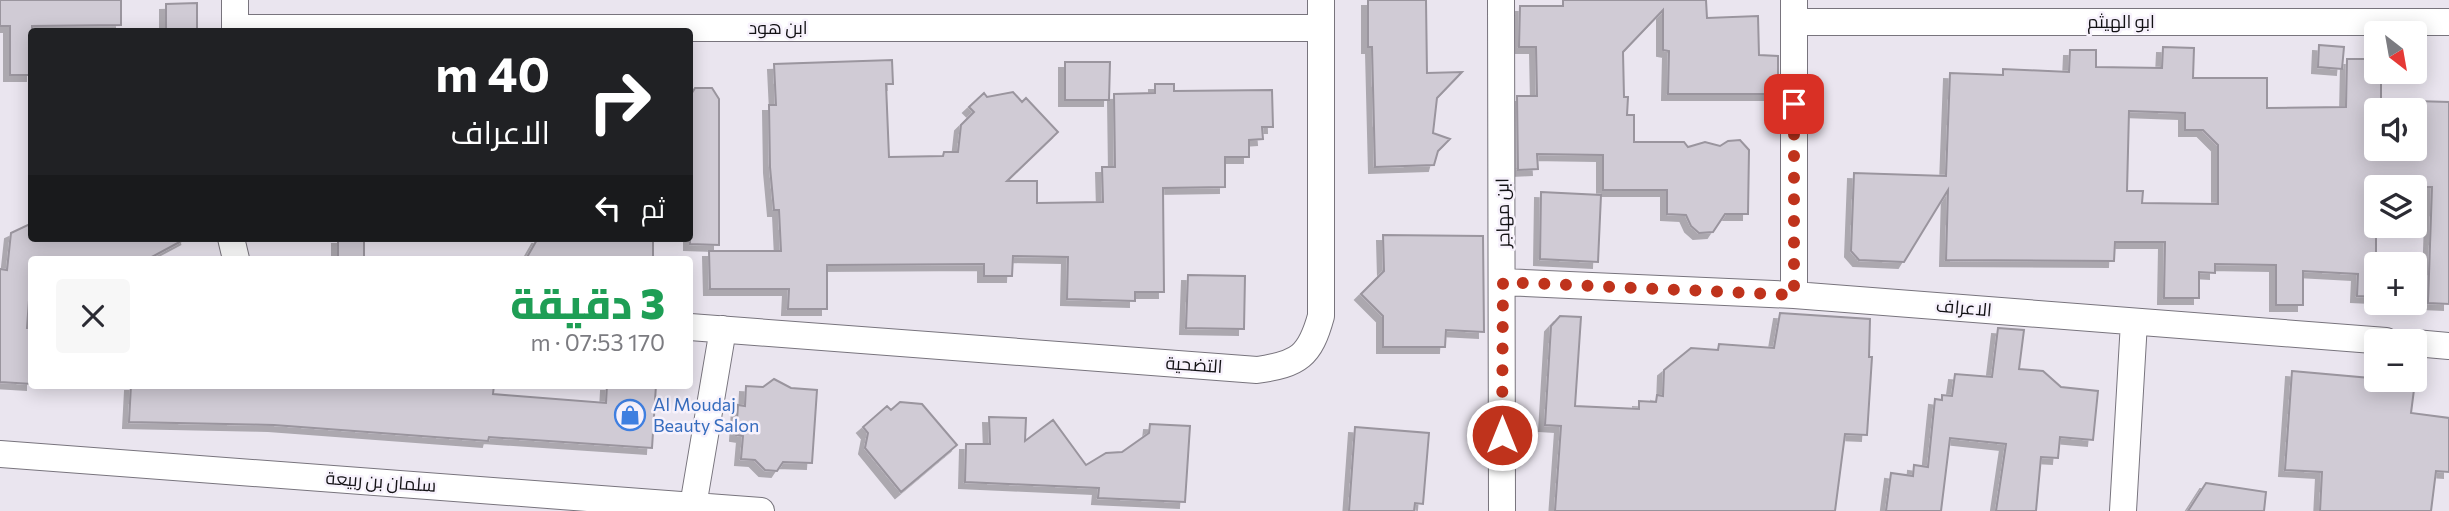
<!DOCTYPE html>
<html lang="ar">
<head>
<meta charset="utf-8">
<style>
	:root { --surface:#fff; --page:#f7f7f7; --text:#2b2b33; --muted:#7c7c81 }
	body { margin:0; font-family:Commissioner,Cairo,sans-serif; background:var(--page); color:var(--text); direction:rtl; height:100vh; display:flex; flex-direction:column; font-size:26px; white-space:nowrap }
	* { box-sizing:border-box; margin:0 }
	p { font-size:23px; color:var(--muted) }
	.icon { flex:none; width:38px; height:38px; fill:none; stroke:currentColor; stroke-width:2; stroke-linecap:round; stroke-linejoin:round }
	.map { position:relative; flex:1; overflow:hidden; direction:ltr }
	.side { position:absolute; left:28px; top:256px; width:665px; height:133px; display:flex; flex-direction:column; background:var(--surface); border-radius:7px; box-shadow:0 4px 18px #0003; direction:rtl }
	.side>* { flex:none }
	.hud { position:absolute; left:28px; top:28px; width:665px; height:214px; border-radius:7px; box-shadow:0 4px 18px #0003; direction:rtl; background:#202124; color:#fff; overflow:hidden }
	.needle { width:46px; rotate:149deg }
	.tools { position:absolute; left:2364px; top:21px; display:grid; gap:14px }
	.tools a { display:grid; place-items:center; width:63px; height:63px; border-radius:7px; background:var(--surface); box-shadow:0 4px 18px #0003; font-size:35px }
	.pin { position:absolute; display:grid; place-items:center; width:60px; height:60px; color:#fff; margin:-30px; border-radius:14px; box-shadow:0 4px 10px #0006 }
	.me { position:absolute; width:77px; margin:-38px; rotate:0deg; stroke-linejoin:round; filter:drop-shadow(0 0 5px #0008) }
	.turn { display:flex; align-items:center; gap:24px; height:147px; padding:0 28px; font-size:32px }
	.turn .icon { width:91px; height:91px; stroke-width:2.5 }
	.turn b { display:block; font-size:49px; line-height:60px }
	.then { display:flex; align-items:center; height:66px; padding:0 28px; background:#0003; gap:14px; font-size:26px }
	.round { display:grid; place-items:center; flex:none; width:74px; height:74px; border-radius:7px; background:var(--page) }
	.headline { display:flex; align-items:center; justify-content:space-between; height:119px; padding:0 28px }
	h1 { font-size:42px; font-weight:800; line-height:52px; color:#1e9e55 }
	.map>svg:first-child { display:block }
</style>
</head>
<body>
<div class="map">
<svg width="2449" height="511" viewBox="0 0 2449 511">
	<defs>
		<filter id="shadow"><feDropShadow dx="-6" dy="6" stdDeviation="0" flood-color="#0004"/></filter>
	</defs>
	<rect width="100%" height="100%" fill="#eae5ef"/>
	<path fill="#d0cbd5" stroke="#9a959e" stroke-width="2" fill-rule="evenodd" filter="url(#shadow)" d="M 0,0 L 121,0 L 121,25 L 32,26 L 32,75 L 10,75 L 10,26 L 0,26 Z
		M 1368,0 L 1426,0 L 1427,73 L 1462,72 L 1437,98 L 1433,133 L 1450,139 L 1438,151 L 1434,165 L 1375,167 L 1372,47 L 1368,47 Z
		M 1563,0 L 1706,0 L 1707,18 L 1758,16 L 1759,55 L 1778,56 L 1778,94 L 1668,94 L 1669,51 L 1663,50 L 1663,10 L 1623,52 L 1624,97 L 1628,97 L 1627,115 L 1634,115 L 1634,142 L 1684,142 L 1688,147 L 1705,142 L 1720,146 L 1728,141 L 1740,140 L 1749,150 L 1748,214 L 1725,214 L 1713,232 L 1699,233 L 1691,226 L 1686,215 L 1667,214 L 1667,190 L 1603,190 L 1603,155 L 1537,154 L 1538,169 L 1518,170 L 1517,96 L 1537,96 L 1536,47 L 1519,47 L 1520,6 L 1563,6 Z
		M 197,3 L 197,30 L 166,30 L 166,4 Z
		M 2319,45 L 2344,47 L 2342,69 L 2318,67 Z
		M 2163,47 L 2194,48 L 2193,78 L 2267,78 L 2267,108 L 2346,107 L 2347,59 L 2376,59 L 2376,72 L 2381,72 L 2381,110 L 2376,110 L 2376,149 L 2415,149 L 2415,101 L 2449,102 L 2449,304 L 2428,303 L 2432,187 L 2376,187 L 2376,297 L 2357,296 L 2358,274 L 2303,271 L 2303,305 L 2276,305 L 2276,265 L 2215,264 L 2215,273 L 2199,272 L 2199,298 L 2164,298 L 2165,242 L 2115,242 L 2114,261 L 1946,260 L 1948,190 L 1904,262 L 1859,260 L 1851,251 L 1854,173 L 1946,176 L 1950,73 L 2003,75 L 2003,69 L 2069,72 L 2070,50 L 2096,50 L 2096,67 L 2162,68 ZM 2129,111 L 2185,113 L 2185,130 L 2203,130 L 2218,145 L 2218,204 L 2142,203 L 2143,191 L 2127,191 Z
		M 892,60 L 893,84 L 886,84 L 889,157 L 943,156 L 944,152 L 958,152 L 961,125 L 974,112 L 969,107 L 984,93 L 987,97 L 1013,92 L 1022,102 L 1026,98 L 1058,132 L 1007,181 L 1037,181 L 1037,203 L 1103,202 L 1102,167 L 1115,167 L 1114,94 L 1155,93 L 1155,84 L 1174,84 L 1174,91 L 1272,90 L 1273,127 L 1262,127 L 1263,139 L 1249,140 L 1249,157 L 1225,157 L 1225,187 L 1163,188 L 1164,292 L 1135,292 L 1135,301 L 1067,299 L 1068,257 L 1013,256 L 1012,276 L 984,276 L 984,264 L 827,265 L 827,309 L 788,309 L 789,289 L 710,289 L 709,251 L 781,251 L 779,210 L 774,210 L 770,167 L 769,105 L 776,105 L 774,64 Z
		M 1065,62 L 1110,62 L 1109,100 L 1065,100 Z
		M 695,88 L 712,88 L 719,99 L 719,245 L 690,244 L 690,96 Z
		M 1541,192 L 1601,195 L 1598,262 L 1540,259 Z
		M 32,223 L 32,238 L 187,238 L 148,259 L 32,259 L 27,328 L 32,328 L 32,384 L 0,382 L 0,269 L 7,270 L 11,233 Z
		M 1383,235 L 1483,236 L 1484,332 L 1446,330 L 1445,347 L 1383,347 L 1383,316 L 1361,294 L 1384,271 Z
		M 338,238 L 364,238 L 364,257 L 338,257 Z
		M 538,238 L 653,238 L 653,259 L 526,259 Z
		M 1188,275 L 1245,276 L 1244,329 L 1186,328 Z
		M 1780,313 L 1870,319 L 1869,357 L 1872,357 L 1867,435 L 1845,434 L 1835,511 L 1555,511 L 1561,426 L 1545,425 L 1551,326 L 1560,316 L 1581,317 L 1575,406 L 1639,409 L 1639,401 L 1656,402 L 1657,395 L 1663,396 L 1664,370 L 1691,348 L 1718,350 L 1719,344 L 1774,348 Z
		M 1998,328 L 2024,330 L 2019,369 L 2043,371 L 2061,387 L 2098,391 L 2093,440 L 2060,437 L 2058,458 L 2041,457 L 2036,511 L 1996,511 L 2006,444 L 1950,438 L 1941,511 L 1886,511 L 1891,473 L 1913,476 L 1914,465 L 1928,467 L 1935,399 L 1942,400 L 1942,395 L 1952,396 L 1955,374 L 1992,377 Z
		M 2292,371 L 2415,382 L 2411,413 L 2449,418 L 2449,472 L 2436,471 L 2431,511 L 2320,511 L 2322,472 L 2285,470 Z
		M 774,379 L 791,388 L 817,390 L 812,463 L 783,462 L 777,471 L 765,470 L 755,460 L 741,459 L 743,436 L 736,435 L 738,405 L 745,406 L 746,386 L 763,387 Z
		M 131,385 L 494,385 L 493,394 L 606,403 L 607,385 L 656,385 L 652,448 L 489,437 L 488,441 L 274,425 L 129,422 Z
		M 900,402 L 922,404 L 957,445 L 901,492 L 865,448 L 868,433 L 863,427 L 887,406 L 891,410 Z
		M 989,417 L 1026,418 L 1025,441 L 1053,420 L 1086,465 L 1106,453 L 1122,452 L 1149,433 L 1150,424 L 1190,426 L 1185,502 L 1098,498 L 1099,488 L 965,482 L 966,444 L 990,444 Z
		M 1355,427 L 1429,433 L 1423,504 L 1415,503 L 1414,511 L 1349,511 Z
		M 2206,483 L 2266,492 L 2264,511 L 2188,511 Z"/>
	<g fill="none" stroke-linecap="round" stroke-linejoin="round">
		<g stroke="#78747d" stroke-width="28">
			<path id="minor" d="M 1501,0 L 1502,511
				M 1794,0 L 1794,295
				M 1794,22 L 2449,22
				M 235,28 L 1320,28
				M 235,32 L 235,0
				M 231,238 L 236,259
				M 1503,282 L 1794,295 L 2386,341
				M 690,327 L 1257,370 C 1299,364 1310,356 1321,316 L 1321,0
				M 2415,343 L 2449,346
				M 0,454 L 761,511
				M 693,506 L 723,329
				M 2123,511 L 2134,322"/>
		</g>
		<use href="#minor" stroke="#fff" stroke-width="26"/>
	</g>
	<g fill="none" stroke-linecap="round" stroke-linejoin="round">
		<path stroke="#bf331c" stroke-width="12" stroke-dasharray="0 21.6" d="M 1502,435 L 1503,282 L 1794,295 L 1794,104"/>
	</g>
	<defs>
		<g id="shop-ring" transform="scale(1.575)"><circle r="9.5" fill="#f7f2fc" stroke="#3f7fe0" stroke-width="1.5"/><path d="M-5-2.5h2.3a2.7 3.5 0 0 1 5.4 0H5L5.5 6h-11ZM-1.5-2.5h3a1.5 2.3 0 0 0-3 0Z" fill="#3f7fe0"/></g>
	</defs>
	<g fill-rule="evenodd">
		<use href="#shop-ring" x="630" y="415"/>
	</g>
	<g text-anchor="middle" stroke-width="5" stroke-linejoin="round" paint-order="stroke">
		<g font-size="18" fill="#131215" stroke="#f7f2fc">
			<text x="2121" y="28">ابو الهيثم</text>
			<text x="778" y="34">ابن هود</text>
			<text transform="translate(1503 213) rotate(-91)" y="6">ابن مهاجر</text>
			<text transform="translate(1964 308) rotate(5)" y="6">الاعراف</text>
			<text transform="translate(1194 365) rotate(4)" y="6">التضحية</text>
			<text transform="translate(381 482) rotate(4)" y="6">سلمان بن ربيعة</text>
		</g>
		<g font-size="18" fill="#366cbe" stroke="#f7f2fc" text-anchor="start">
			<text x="653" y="411">Al Moudaj<tspan x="653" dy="21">Beauty Salon</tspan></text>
		</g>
	</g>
</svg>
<div class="tools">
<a><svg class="needle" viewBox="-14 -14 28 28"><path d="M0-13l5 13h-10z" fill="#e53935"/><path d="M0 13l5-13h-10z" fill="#7c7c81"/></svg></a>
<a><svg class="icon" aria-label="sound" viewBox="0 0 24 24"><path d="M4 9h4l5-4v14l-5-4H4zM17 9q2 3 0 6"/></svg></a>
<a><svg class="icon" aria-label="layers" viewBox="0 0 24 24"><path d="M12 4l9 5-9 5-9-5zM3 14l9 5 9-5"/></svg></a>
<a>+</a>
<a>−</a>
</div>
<div class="pin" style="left:1794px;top:104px;background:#d93025"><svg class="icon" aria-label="arrive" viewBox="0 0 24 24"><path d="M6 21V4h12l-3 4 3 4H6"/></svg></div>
<svg class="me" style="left:1502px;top:435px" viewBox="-20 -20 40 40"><circle r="17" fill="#bf331c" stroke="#fff" stroke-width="3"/><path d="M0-11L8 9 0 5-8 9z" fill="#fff"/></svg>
<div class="hud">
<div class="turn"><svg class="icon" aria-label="right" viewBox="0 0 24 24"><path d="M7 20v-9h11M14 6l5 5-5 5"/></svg><div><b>40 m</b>الاعراف</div></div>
<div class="then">ثم<svg class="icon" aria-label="left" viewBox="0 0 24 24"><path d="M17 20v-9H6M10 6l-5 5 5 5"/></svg></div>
</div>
<section class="side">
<div class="headline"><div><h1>3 دقيقة</h1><p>170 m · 07:53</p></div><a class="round"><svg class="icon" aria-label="close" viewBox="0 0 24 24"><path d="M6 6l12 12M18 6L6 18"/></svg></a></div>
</section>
</div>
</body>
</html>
